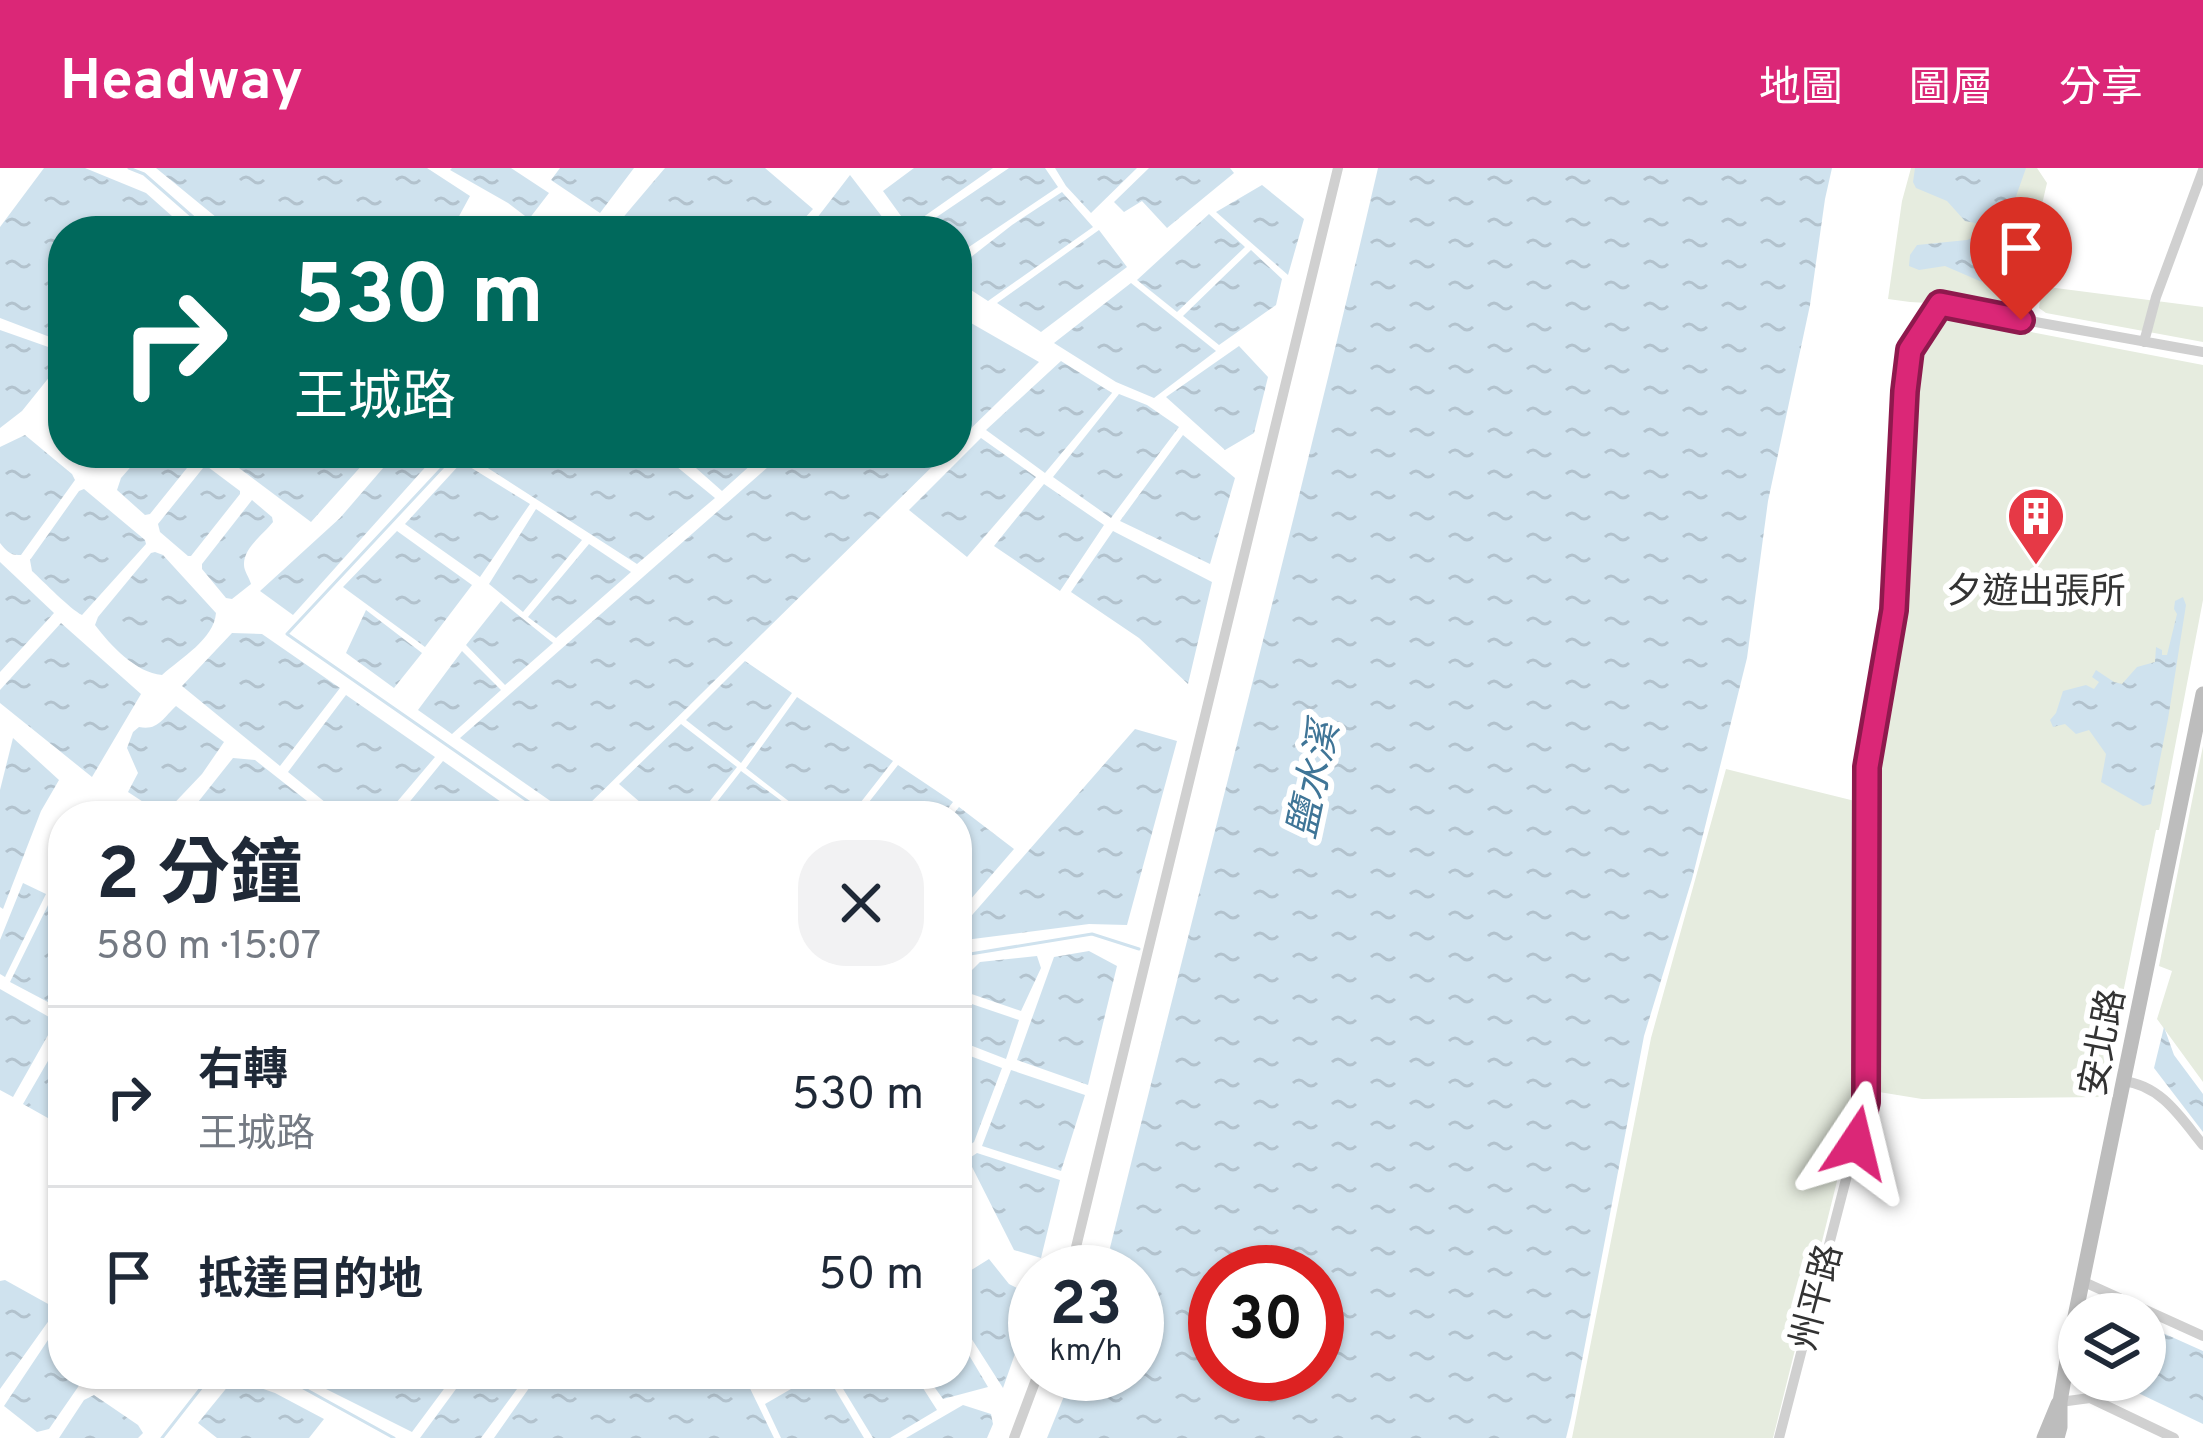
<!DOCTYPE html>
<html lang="zh-TW">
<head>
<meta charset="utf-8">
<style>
	:root { --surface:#fff; --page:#f2f2f3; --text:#1f2937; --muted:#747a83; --line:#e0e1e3; --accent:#db2777 }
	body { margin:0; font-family:Overpass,"Noto Sans TC",sans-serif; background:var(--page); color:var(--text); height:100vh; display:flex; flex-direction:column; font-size:45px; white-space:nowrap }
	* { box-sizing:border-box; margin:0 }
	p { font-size:39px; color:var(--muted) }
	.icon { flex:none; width:66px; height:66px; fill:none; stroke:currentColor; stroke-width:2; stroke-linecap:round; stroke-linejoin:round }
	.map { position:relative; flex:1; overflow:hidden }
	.side { position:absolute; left:48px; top:633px; width:924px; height:588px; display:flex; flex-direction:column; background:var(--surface); border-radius:48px; box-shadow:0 3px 9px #0004 }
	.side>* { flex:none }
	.top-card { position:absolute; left:48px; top:48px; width:924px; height:252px; border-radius:48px; box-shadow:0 3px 9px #0004; background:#00695c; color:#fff; overflow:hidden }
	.buttons { position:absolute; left:2058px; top:1125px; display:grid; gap:24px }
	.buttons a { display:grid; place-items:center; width:108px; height:108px; border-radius:50%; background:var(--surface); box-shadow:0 3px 9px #0004; font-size:60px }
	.speed { position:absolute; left:1008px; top:1077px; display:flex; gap:24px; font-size:60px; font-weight:700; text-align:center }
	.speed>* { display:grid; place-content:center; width:156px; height:156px; border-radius:50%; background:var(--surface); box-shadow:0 3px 9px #0004; line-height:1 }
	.speed small { font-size:30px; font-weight:400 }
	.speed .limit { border:18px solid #d22; background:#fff; color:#111 }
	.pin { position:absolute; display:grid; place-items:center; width:102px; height:102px; color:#fff; margin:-123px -51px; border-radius:50% 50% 50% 0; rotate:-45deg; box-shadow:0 0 12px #0007 }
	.pin .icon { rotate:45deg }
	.me { position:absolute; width:132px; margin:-66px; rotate:10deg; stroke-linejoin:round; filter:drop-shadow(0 0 9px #0008) }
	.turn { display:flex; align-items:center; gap:42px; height:252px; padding:0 48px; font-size:54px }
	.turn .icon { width:156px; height:156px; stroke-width:2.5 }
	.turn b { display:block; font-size:84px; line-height:102px }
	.round { display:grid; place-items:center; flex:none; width:126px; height:126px; border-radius:48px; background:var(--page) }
	.summary { display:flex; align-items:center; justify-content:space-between; height:204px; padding:0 48px }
	h1 { font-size:72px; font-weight:700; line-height:90px }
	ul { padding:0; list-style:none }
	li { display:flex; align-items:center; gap:36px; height:180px; padding:0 48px; border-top:3px solid var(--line) }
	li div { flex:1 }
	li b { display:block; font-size:45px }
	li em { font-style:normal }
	header { display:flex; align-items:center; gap:72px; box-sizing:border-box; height:168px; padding:0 60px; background:var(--accent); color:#fff }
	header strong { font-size:57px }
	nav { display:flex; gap:66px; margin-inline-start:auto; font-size:42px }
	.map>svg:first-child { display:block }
</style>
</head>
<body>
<header>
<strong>Headway</strong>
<nav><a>地圖</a><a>圖層</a><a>分享</a></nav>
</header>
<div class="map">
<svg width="2203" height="1270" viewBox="0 0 2203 1270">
	<defs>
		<pattern id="water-ripples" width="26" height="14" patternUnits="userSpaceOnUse" patternTransform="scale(3)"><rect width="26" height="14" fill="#cfe2ee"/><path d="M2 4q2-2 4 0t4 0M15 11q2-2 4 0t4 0" fill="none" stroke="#b2c2cd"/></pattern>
	</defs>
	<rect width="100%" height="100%" fill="#fff"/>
	<path fill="#e6ecdf" d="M 1911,0 L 2037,0 L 2047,15 L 2018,140 L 1910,134 L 1888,131 L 1902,33 Z
		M 2048,119 L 2203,139 L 2203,174 L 2046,145 L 2039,140 L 2041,125 Z
		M 1948,148 L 2203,197 L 2203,432 L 2159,662 L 2156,662 L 2102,929 L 1922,931 L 1879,924 L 1879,599 L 1922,184 Z
		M 2203,578 L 2203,914 L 2157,851 L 2172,803 L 2159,798 Z
		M 1726,601 L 1855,633 L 1855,941 L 1773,1270 L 1572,1270 L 1651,870 Z"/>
	<path fill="url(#water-ripples)" fill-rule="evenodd" d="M 44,0 L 85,0 L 146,25 L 173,49 L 162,63 L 63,63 L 63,174 L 0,150 L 0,59 Z
		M 156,0 L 427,0 L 470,28 L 451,63 L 233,63 Z
		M 452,0 L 511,0 L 549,25 L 529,51 L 508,35 L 450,2 Z
		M 560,0 L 634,0 L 600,45 L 551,12 Z
		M 665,0 L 765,0 L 813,41 L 793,63 L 619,63 L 615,59 Z
		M 914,0 L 993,0 L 909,59 L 883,23 Z
		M 1009,0 L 1045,0 L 1058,19 L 957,87 L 957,63 L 916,63 Z
		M 1055,0 L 1137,0 L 1091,45 L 1066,18 Z
		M 1149,0 L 1230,0 L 1234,5 L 1167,60 L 1142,33 L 1124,44 L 1114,34 Z
		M 1378,0 L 1832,0 L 1825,31 L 1810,137 L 1768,333 L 1747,490 L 1692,711 L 1644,868 L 1571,1250 L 1566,1270 L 1047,1270 L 1073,1206 L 1137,1206 L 1137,1104 L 1104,1104 C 1195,736 1292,369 1378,0 ZM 1317,1104 L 1317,1206 L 1215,1206 L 1215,1104 Z
		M 1915,0 L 2026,0 L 2007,54 L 2001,60 L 1965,53 L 1947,33 L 1916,20 L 1913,14 Z
		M 850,7 L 893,63 L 807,63 Z
		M 1262,17 L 1304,51 L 1288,107 L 1216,44 Z
		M 1062,24 L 1093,59 L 988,133 L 957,113 L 957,100 L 1012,57 Z
		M 1209,46 L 1245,79 L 1177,144 L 1137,112 Z
		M 1099,62 L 1127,99 L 1041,164 L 997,135 Z
		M 1979,67 L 1999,71 L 1990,107 L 1982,114 L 1945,98 L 1919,102 L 1909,98 L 1910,87 L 1917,77 L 1967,72 Z
		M 1251,82 L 1282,111 L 1276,137 L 1219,177 L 1183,148 Z
		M 1131,115 L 1216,183 L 1154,230 L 1116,214 L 1054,175 Z
		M 957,147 L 1039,194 L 957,274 Z
		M 0,162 L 54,181 L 60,187 L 59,197 L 22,243 L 0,260 Z
		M 1239,178 L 1268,209 L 1254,265 L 1225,282 L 1166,229 Z
		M 1061,193 L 1112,225 L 1045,305 L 986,262 Z
		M 1119,226 L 1147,237 L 1179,259 L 1111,350 L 1053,309 Z
		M 25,267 L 72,306 L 75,312 L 26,380 L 21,387 C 10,388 6,382 0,375 L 0,279 Z
		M 1183,267 L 1235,310 L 1210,396 L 1120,353 Z
		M 981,270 L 1036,309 L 967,389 L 909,342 Z
		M 143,285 L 189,285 L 195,290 L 150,346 L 145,347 L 117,322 L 121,310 Z
		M 219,285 L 373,285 L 311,354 Z
		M 396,285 L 438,285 L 293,447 L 260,423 L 340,350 Z
		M 660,285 L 715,330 L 637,396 L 466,286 Z
		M 679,285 L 764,285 L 722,323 Z
		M 784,285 L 946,285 L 577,648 L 572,648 L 460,570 Z
		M 462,294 L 530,336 L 480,409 L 405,356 Z
		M 208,299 L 240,323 L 240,326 L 191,388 L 188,388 L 160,364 L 158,356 L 203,300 Z
		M 1044,316 L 1104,357 L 1060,423 L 994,378 Z
		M 84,321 L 145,372 L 146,376 L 82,447 C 70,441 44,414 32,403 L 30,392 L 79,323 Z
		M 252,332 L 272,349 L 273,354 C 264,366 243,380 244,397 C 244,403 249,409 251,416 L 232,431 L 226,430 L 202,401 L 202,396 Z
		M 536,341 L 582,372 L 523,444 L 489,416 Z
		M 397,363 L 472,417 L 425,479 L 343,419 Z
		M 1113,363 L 1212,414 L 1188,516 L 1139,470 L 1071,424 Z
		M 589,376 L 631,404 L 556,470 L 528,449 Z
		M 155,384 L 163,387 L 216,445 C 214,471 181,490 162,507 C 136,505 110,477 95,457 L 98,449 L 151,385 Z
		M 0,394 L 54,445 L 0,504 Z
		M 2183,429 L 2186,437 L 2168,551 L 2151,636 L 2143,638 L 2101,614 L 2106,586 L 2089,562 L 2076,566 L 2065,556 L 2053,559 L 2050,552 L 2056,545 L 2063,523 L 2086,517 L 2094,521 L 2099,514 L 2092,509 L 2096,502 L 2114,514 L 2122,516 L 2137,499 L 2155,494 L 2156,479 L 2162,482 L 2162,487 L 2167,487 L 2177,446 L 2174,441 L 2175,433 Z
		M 501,433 L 553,475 L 505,517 L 466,477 Z
		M 366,442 L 422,485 L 394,520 L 346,485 Z
		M 61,455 L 141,526 L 92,609 L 0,535 L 0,522 Z
		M 232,465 L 262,466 L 340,520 L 280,598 L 182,518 Z
		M 462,483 L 501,522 L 452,566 L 418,542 Z
		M 745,493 L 792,525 L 741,595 L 686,552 Z
		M 346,527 L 435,589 L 385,648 L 342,648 L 288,604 Z
		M 797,529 L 893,593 L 850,648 L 808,648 L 746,600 Z
		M 176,538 L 224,574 L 202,606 L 163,647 L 128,624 L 138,605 L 127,580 L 133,564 L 139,559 C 158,563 163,550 176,538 Z
		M 681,556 L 737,599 L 698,648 L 656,648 L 619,616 Z
		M 1135,561 L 1177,573 L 1127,757 L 1089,756 L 957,773 L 966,754 Z
		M 13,570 L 59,612 L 41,643 L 3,741 L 0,739 L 0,622 Z
		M 233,590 L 255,592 L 316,640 L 310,648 L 187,648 Z
		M 443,593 L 521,648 L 398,648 Z
		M 898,597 L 953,634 L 942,648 L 858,648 Z
		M 741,603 L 787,637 L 777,648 L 706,648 Z
		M 959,639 L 1014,681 L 957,747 L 957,648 L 952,648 Z
		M 23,715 L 46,726 L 5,809 L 0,806 L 0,772 Z
		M 52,729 L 63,735 L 63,842 L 10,814 Z
		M 1089,783 L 1117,798 L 1088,917 L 1017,892 L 1054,789 Z
		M 1037,788 L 1041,800 L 1021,843 L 957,821 L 957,817 L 980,794 Z
		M 0,821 L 56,853 L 13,929 L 0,922 Z
		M 957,831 L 1019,852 L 1006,891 L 957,872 Z
		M 2164,859 L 2174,887 L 2203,926 L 2203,964 L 2154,900 Z
		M 63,867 L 63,956 L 62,958 L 23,936 Z
		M 957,883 L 1002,900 L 974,974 L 962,982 L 957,973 Z
		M 1011,902 L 1085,927 L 1061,1003 L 982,978 Z
		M 977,985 L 1060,1012 L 1041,1090 L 1014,1082 L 968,991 Z
		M 989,1091 L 1009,1116 L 1035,1129 L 1003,1220 L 957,1148 L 957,1111 Z
		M 5,1112 L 50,1137 L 50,1151 L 0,1221 L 0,1113 Z
		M 63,1153 L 63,1206 L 87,1206 L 49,1261 L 37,1264 L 4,1238 L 54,1163 Z
		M 2145,1157 L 2203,1183 L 2203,1256 L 2111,1212 L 2145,1212 Z
		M 957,1167 L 988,1219 L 943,1231 L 925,1206 L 957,1206 Z
		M 318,1206 L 455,1206 L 412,1264 L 312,1214 Z
		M 467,1206 L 528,1206 L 481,1270 L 420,1270 Z
		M 539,1206 L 743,1206 L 774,1270 L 494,1270 Z
		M 817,1206 L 826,1206 L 864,1270 L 781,1270 L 765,1236 Z
		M 834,1206 L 914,1206 L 937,1242 L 890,1270 L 873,1270 Z
		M 249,1216 L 275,1225 L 324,1251 L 309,1270 L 217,1270 L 198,1255 L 229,1217 Z
		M 94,1227 L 138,1257 L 143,1265 L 138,1270 L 59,1270 L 84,1232 Z
		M 963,1237 L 991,1246 L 993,1256 L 987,1270 L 906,1270 Z"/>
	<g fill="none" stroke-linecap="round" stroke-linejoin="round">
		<path stroke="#cfe2ee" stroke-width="3" d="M 129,0 L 144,6 L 209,63
			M 456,285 L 287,466 L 549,648
			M 957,795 L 964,787 L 1092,766 L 1139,781
			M 278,1206 L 394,1270
			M 162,1270 L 212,1206"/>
		<path stroke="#d0d0d0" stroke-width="10" d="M 2144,174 L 2156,129 L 2203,2
			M 2123,913 C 2161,917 2181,950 2203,977
			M 1070,1104 L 1338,0
			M 2084,1114 L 2203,1168
			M 2060,1234 L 2090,1230 L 2174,1270
			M 1014,1270 L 1038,1206
			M 1779,1270 L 1866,934 L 1867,599 L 1893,442 L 1905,223 L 1910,182 L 1940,137 L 2203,184"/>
		<path stroke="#bdbdbd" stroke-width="15" d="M 2044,1270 L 2058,1236
			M 2057,1270 L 2060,1259 L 2060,1234 L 2072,1163 L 2203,526"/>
	</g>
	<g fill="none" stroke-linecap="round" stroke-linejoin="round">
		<g stroke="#8e194d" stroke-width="30">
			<path id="route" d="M 1856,975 L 1866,934 L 1867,599 L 1894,442 L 1905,223 L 1910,182 L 1940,136 L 2021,152"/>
		</g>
		<use href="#route" stroke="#db2777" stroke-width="21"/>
	</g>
	<defs>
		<g id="building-pin" transform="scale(3)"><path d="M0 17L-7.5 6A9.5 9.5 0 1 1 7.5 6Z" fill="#e63946" stroke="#fff"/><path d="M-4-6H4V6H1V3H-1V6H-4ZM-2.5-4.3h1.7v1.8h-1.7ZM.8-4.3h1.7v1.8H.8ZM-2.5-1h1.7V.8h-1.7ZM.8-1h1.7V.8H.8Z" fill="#fff"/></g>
	</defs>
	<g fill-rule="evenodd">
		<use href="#building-pin" x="2036" y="348"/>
	</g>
	<g text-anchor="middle" stroke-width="12" stroke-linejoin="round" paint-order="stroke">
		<g font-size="36" fill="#333" stroke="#fff">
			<text x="2036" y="435">夕遊出張所</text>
		</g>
		<g font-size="36" fill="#333" stroke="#fff">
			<text transform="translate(2101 874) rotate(-79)" y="13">安北路</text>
			<text transform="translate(1815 1129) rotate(-75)" y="13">州平路</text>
		</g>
		<g font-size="39" font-style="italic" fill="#3f7597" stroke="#fff">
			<text transform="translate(1312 612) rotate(-78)" y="14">鹽水溪</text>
		</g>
	</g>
</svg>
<div class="buttons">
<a><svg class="icon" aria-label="layers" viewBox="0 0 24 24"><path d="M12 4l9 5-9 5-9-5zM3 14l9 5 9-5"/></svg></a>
</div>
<div class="speed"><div>23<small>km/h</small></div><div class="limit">30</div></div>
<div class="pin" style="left:2021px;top:152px;background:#d93025"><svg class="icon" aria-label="arrive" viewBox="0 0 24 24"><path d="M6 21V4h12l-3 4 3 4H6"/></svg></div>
<svg class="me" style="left:1856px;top:975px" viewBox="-20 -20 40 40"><path d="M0-17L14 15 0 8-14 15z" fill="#db2777" stroke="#fff" stroke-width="4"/></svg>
<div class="top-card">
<div class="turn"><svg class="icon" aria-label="right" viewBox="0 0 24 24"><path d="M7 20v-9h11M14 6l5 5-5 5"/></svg><div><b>530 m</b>王城路</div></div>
</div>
<section class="side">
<div class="summary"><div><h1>2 分鐘</h1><p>580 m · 15:07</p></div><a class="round"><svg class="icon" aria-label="close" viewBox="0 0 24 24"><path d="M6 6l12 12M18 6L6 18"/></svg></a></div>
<ul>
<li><svg class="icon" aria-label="right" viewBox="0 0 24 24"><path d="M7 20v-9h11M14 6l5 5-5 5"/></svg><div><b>右轉</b><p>王城路</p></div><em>530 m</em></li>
<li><svg class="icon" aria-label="arrive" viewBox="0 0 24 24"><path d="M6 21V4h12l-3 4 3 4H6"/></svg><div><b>抵達目的地</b></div><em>50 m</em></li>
</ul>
</section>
</div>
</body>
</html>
